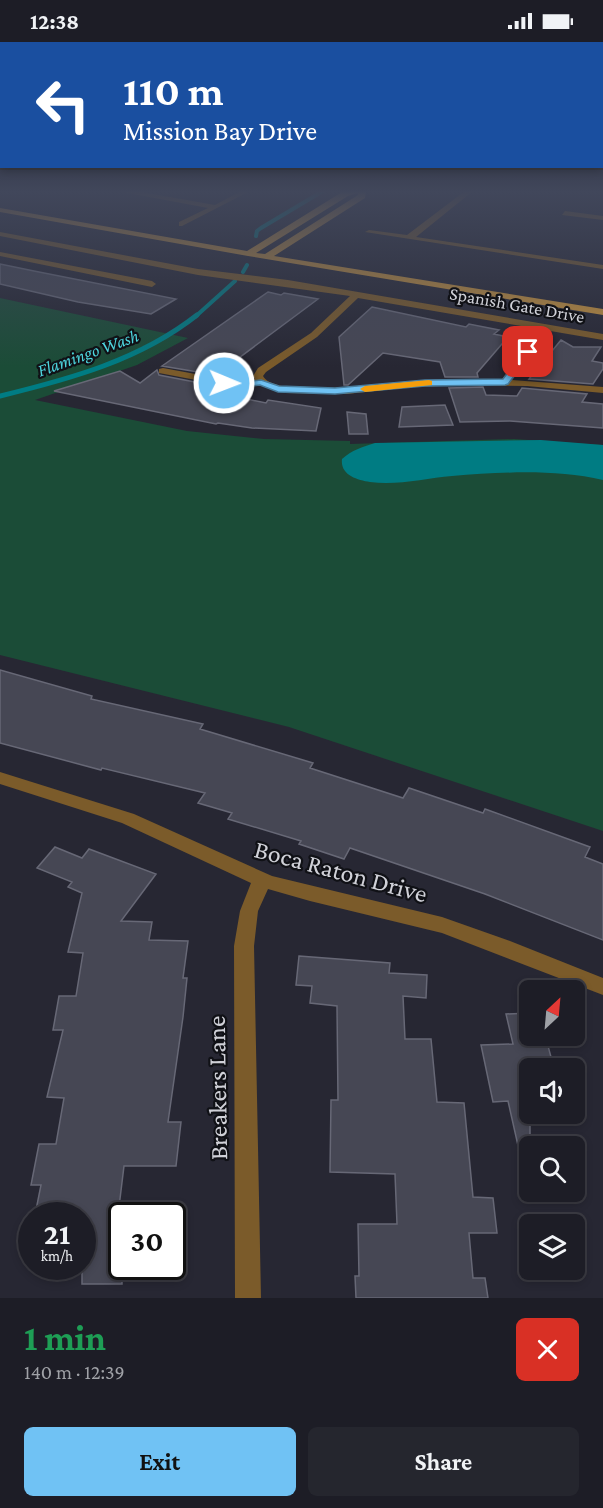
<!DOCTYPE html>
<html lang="en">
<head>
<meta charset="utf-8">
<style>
	:root { --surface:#1d1d26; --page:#25262e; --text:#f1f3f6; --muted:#a0a2a7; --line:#3b3b43; --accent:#70c2f4 }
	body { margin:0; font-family:"Crimson Pro",serif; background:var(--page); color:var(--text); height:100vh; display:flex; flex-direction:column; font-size:22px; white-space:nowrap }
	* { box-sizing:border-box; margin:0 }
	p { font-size:20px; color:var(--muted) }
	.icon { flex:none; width:33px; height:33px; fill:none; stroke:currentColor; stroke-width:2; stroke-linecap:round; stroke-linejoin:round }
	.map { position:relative; height:1256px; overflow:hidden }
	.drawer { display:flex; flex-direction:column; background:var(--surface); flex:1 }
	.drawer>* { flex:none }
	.top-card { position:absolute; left:0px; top:0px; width:603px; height:126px; box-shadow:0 3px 9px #0003,0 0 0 2px var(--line); background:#1a4fa0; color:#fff; overflow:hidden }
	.needle { width:39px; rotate:26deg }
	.buttons { position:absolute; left:519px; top:938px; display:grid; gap:12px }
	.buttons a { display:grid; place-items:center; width:66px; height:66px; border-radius:9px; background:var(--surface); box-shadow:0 3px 9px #0003,0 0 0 2px var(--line); font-size:30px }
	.speed { position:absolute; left:18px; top:1160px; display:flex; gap:12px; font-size:30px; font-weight:700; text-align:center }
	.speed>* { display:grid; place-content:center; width:78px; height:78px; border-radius:50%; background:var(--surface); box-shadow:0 3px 9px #0003,0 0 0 2px var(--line); line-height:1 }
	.speed small { font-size:15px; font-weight:400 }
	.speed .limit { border:3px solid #111; border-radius:9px; background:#fff; color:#111 }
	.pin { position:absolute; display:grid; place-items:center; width:51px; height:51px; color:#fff; margin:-26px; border-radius:12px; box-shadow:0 3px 9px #0006 }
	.me { position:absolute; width:66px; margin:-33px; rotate:91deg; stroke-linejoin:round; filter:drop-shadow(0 0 4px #0008) }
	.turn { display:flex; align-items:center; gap:21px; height:126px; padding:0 24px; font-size:27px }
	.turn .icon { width:78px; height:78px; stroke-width:2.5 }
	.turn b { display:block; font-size:42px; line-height:51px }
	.round { display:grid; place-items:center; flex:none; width:63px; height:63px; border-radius:9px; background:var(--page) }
	.headline { display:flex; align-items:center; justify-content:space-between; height:102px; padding:0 24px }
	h1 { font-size:36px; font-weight:700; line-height:45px; color:#1e9e55 }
	.action { display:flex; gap:12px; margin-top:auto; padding:12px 24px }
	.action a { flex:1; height:69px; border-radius:9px; background:var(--accent); color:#111; font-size:24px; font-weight:700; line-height:69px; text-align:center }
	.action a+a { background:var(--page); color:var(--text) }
	.status { display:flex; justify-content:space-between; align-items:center; height:42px; padding:0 30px; background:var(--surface); direction:ltr }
	.status svg { height:16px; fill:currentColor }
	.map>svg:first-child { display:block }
</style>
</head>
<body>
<div class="status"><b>12:38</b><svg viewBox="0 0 49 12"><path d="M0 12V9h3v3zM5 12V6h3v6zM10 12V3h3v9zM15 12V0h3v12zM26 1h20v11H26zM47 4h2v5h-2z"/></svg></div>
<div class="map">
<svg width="603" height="1256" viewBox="0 0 603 1256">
	<rect width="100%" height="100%" fill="#272733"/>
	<path fill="#1b4c37" d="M 0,256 L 188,296 L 137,323 L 35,358 L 187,389 L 264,397 L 350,399 L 350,402 L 514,397 L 603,403 L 603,789 L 289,685 L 0,613 Z"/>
	<path fill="#007c83" d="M 541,398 L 603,403 L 603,438 C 555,427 502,430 452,434 C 426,436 397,444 370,440 C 357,438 340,433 342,417 C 352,408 362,405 375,401 Z"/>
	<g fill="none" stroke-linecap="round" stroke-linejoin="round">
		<path stroke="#007c83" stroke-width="4" d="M 256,194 L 257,189 L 261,186 L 323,149
			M 243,230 L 247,223
			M 195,275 L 235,239"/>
		<path stroke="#007c83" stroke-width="5" d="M 0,354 C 70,337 140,318 197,273"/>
	</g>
	<path fill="#464754" stroke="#676876" stroke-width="1.5" d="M 0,222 L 34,229 L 176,257 L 151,272 L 78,260 L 0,242 Z
		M 268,250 L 281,253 L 284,251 L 318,257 L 216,333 L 162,324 Z
		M 372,265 L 466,285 L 469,282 L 499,288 L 494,292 L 508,295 L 477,331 L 478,335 L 445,335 L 440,320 L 383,311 L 348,343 L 344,343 L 339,295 Z
		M 561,298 L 573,305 L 601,305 L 592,319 L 603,321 L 603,327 L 593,342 L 529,337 Z
		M 157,328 L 159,333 L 205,342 L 199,347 L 266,361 L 268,358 L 321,366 L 316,389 L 252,386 L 218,381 L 216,382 L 54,349 L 120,329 L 140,341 Z
		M 483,345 L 486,353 L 517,354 L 522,346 L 587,352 L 582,360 L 603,362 L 603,386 L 510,379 L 460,380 L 449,346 Z
		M 445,363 L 453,383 L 399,385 L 402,365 Z
		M 347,370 L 366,372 L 368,392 L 349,392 Z
		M 0,628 L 92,654 L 91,657 L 203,682 L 200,687 L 313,721 L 310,726 L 403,756 L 409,746 L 483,771 L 485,767 L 590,805 L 585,815 L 603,822 L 603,898 L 485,852 L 350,806 L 344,817 L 299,802 L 301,799 L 228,777 L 232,771 L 198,761 L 205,751 L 102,726 L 101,728 L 0,701 Z
		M 55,805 L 82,816 L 89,807 L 156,832 L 121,879 L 152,880 L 149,898 L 188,899 L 183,936 L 187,936 L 183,975 L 168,1080 L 181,1080 L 176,1124 L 124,1124 L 119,1165 L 122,1165 L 122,1242 L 82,1242 L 82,1173 L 35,1173 L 41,1143 L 31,1143 L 39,1102 L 56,1102 L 64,1056 L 47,1055 L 63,988 L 53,988 L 59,954 L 76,954 L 83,911 L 68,910 L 82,851 L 68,845 L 72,840 L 37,826 Z
		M 299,914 L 390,921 L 389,931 L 427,933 L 426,956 L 403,954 L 405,997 L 431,997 L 437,1060 L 464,1061 L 473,1155 L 493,1156 L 497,1191 L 469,1191 L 473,1236 L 485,1236 L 488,1256 L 356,1256 L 355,1234 L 359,1234 L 358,1182 L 397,1182 L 395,1132 L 330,1130 L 331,1058 L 338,1058 L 337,964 L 310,961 L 312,944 L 296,943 Z
		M 530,971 L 530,993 L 545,993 L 554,1026 L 530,1026 L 530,1116 L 521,1117 L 508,1059 L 493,1060 L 481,1003 L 513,1002 L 506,972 Z"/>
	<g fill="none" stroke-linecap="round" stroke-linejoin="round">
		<path fill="#7b5b2a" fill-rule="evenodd" d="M 117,149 L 136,149 L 215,163 L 241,149 L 250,149 L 182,184 L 179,184 L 179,180 L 208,166 Z
			M 465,149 L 473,149 L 416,195 L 603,223 L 603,227 L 365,190 L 369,188 L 407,193 Z
			M 565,169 L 603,174 L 603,178 L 562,173 Z
			M 0,190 L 198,227 L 288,238 L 603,292 L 603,298 L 358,256 L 317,295 L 266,330 L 263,334 C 276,358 387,340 413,339 C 443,337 472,337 502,337 L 537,293 L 540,292 L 545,295 L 512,338 L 603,345 L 603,351 L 527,344 L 468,343 L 411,345 L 347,352 L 285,351 L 259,343 L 233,345 L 159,331 L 159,327 L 163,326 L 233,339 L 255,337 L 253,334 L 258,326 L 311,291 L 350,254 L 198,233 L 0,194 Z
			M 0,210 L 152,239 L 156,242 L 152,245 L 0,214 Z
			M 0,730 L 134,772 L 272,834 L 442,875 L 510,899 L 603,936 L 603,953 L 442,891 L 310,859 L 268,847 L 258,869 L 254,904 L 261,1256 L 235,1256 L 234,904 L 240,869 L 251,841 L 122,781 L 0,742 Z"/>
		<path fill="#c4903b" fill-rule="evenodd" d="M 366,149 L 365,156 L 274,214 L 603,267 L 603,273 L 248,214 L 0,170 L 0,166 L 247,209 L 342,150 ZM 358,151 L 358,153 L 265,212 L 256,211 L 348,154 Z"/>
	</g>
	<linearGradient id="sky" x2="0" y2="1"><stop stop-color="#15151c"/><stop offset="0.46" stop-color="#41475b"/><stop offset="1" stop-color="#41475b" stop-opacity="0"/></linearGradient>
	<rect width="603" height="325" fill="url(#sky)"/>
	<path fill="#70c2f4" stroke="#497e9f" stroke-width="1.5" d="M 525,308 L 533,310 L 508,342 L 505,343 L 425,344 L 335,352 L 278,350 L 260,343 L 243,345 L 224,344 L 219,341 L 224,338 L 243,340 L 261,338 L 279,344 L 335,346 L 425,338 L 503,337 Z"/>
	<path fill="#f59e0b" d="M 429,338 L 432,339 L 432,343 L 365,350 L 360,347 L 365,344 Z"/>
	<g text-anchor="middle" stroke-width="4.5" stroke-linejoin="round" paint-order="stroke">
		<g font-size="18" fill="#d0d1d8" stroke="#101116">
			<text transform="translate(517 263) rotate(10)" y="6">Spanish Gate Drive</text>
		</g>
		<g font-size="18" font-style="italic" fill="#4dd4dd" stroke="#101116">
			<text transform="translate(88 311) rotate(-20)" y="6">Flamingo Wash</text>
		</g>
		<g font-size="26" fill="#d0d1d8" stroke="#101116">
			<text transform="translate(341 829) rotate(15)" y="9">Boca Raton Drive</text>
			<text transform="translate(217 1046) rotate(-91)" y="9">Breakers Lane</text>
		</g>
	</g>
</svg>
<div class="buttons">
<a><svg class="needle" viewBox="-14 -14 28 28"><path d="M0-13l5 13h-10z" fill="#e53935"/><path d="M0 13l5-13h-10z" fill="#a0a2a7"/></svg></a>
<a><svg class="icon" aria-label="sound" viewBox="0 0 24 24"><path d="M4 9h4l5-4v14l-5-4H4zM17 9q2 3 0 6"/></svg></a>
<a><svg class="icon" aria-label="search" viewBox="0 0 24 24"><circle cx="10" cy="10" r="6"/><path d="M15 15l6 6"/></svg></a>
<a><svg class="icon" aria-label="layers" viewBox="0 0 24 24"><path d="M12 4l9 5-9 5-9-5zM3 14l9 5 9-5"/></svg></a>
</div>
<div class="speed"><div>21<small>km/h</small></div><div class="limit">30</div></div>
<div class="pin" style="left:528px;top:310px;background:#d93025"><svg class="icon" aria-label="arrive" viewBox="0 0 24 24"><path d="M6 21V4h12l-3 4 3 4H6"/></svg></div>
<svg class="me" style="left:224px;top:341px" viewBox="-20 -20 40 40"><circle r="17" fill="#70c2f4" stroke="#fff" stroke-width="3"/><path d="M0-11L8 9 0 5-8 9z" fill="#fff"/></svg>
<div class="top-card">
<div class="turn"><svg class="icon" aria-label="left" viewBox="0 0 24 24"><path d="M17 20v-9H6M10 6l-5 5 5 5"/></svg><div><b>110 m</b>Mission Bay Drive</div></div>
</div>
</div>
<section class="drawer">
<div class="headline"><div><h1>1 min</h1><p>140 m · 12:39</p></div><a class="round" style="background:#d93025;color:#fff"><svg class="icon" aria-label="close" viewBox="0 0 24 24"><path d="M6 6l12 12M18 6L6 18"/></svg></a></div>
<div class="action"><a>Exit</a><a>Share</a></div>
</section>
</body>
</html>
